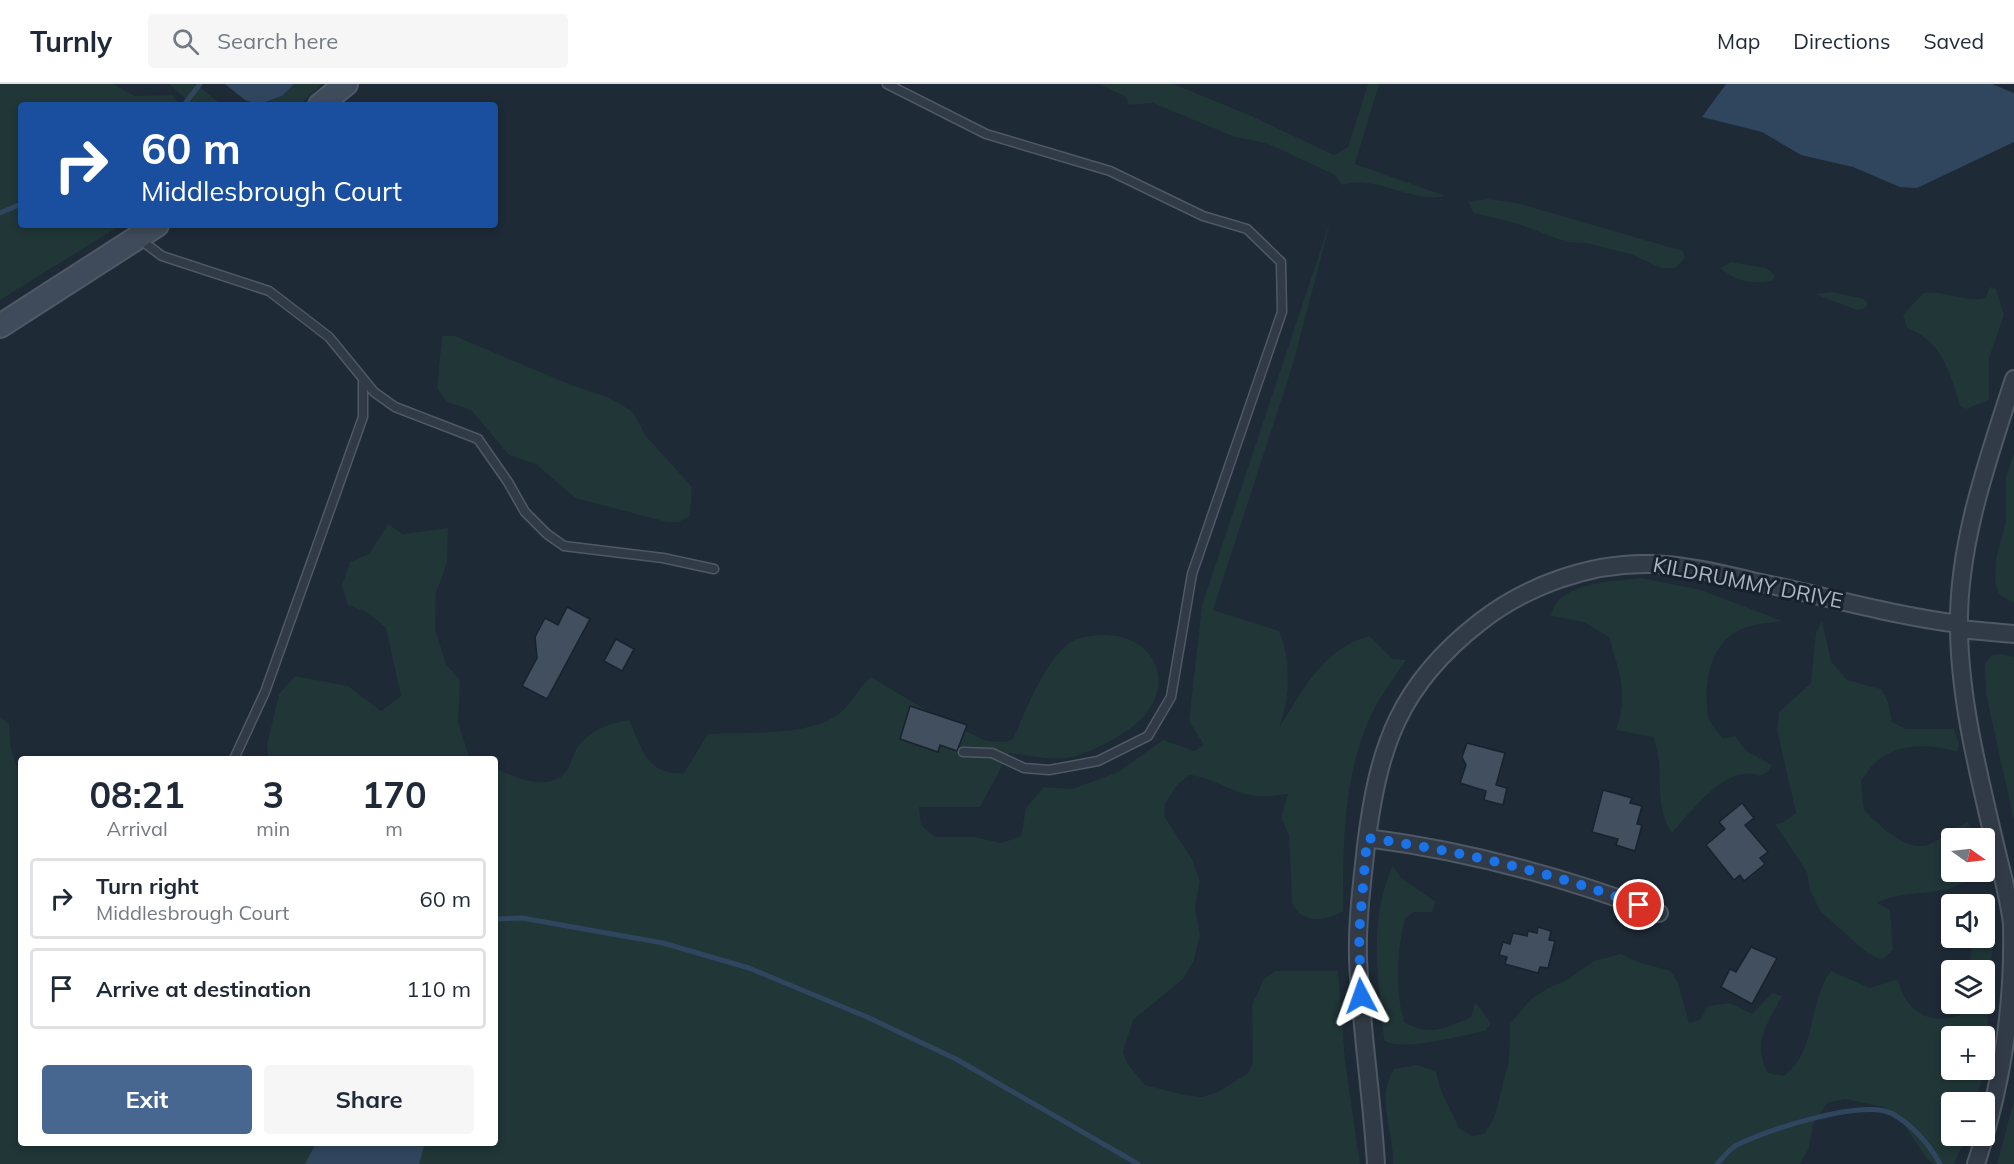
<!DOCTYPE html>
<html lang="en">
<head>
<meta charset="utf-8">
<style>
	:root { --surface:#fff; --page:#f6f6f7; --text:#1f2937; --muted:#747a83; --line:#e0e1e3; --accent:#476790 }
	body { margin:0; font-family:Mulish,sans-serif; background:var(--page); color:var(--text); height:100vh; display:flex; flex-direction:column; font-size:22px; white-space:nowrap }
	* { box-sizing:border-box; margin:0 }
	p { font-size:20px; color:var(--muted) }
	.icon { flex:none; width:33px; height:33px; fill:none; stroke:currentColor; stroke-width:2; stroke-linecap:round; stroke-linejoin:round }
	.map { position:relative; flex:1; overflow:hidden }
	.sheet { position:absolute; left:18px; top:672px; width:480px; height:390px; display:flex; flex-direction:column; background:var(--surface); border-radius:6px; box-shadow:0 3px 9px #0003 }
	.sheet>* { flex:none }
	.guide { position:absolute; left:18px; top:18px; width:480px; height:126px; border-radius:6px; box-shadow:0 3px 9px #0003; background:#1a4fa0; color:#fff; overflow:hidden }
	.needle { width:39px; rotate:104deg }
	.controls { position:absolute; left:1941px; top:744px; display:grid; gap:12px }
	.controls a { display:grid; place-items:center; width:54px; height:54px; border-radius:6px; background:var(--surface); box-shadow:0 3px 9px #0003; font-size:30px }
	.pin { position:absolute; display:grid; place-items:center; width:51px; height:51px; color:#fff; margin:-26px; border:3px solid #fff; border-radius:50%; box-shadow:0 2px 6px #0007 }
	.me { position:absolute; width:66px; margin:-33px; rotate:356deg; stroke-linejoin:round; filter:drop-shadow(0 0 4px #0008) }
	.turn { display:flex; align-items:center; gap:21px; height:126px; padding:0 24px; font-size:27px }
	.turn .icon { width:78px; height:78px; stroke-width:2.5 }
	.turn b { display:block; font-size:42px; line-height:51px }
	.eta { display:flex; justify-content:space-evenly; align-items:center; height:102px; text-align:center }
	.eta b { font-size:36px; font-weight:700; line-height:42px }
	.cta { display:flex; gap:12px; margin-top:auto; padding:12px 24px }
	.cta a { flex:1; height:69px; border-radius:6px; background:var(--accent); color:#fff; font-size:24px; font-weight:700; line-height:69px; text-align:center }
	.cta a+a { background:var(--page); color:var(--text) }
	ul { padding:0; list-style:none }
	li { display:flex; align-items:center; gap:18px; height:81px; margin:0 12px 9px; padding:0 12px; border:3px solid var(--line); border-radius:6px }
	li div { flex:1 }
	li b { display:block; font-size:22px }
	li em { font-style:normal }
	header { display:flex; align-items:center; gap:36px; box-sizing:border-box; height:84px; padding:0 30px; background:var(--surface); border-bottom:2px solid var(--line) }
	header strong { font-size:28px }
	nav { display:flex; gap:33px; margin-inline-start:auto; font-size:21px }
	.search { width:420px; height:54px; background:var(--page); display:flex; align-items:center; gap:15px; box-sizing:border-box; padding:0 21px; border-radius:6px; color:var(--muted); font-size:22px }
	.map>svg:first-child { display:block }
</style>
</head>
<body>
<header>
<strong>Turnly</strong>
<div class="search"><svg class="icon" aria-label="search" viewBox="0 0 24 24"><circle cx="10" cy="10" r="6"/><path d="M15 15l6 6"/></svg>Search here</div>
<nav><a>Map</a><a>Directions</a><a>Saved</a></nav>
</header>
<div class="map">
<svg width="2014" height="1080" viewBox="0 0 2014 1080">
	<rect width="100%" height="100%" fill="#1e2a36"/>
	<path fill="#203637" d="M 0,0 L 113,0 L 135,12 L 172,11 L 180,21 L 21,21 L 21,141 L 121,141 L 0,216 Z
		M 169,0 L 196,0 L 222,21 L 192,21 Z
		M 294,0 L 322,0 L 300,21 L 261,21 L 282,12 Z
		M 1099,0 L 1173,0 L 1247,30 L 1334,71 L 1348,63 L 1368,0 L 1379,0 L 1355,80 L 1446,112 C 1411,120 1377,90 1342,101 L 1335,91 L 1266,59 L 1235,53 L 1153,19 L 1129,21 L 1126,13 Z
		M 1487,115 L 1517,119 L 1683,167 L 1685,174 L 1675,184 L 1661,184 L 1630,170 L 1586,159 L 1567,158 L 1519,140 L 1474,129 L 1468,118 Z
		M 1331,135 L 1293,280 L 1213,526 L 1279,547 C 1288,567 1290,597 1286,619 C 1285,626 1281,634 1280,642 C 1305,604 1322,565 1369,552 L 1392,575 L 1406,576 C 1395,593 1382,610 1373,627 C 1343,689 1343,760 1343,827 C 1326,838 1301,840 1292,819 L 1289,751 L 1281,734 L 1288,710 C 1273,712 1257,714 1242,709 C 1223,703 1208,693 1189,691 L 1177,701 L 1165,720 L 1164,732 L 1192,775 L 1200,797 L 1195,823 L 1200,851 L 1194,876 L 1184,894 L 1133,936 L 1123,968 L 1127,979 L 1145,1001 L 1185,1011 L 1202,1013 L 1218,1008 L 1248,989 L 1253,978 L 1252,921 L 1264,895 L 1275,887 L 1338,887 L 1345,977 L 1360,1080 L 0,1080 L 0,633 L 9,640 L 11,665 L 21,696 L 21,1059 L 495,1059 L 495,684 C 513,693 548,708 565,689 C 572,680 573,668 580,660 C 594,645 610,639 629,636 C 642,664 647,692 684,689 L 708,650 C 744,648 801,652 833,634 C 850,624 856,606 871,593 L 939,634 L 986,657 L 1005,658 L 1013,655 C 1026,626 1043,580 1068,560 C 1078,552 1095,551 1107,551 C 1154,553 1176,597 1143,633 C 1129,649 1093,668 1072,673 C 1051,677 1029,672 1009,669 L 980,723 L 919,723 L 921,741 L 935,753 L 974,753 L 1002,759 L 1021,752 L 1026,724 L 1044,703 L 1072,705 L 1118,688 L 1163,656 L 1194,667 L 1204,661 L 1189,637 L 1202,521 Z
		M 1731,178 L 1766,184 L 1776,192 L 1772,197 C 1751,200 1737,198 1720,184 Z
		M 1990,203 L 1996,205 L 2004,231 L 1989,274 L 1989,316 L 1966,325 L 1960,322 C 1950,289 1942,257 1907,244 L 1903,231 L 1923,209 C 1945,206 1963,219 1985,214 Z
		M 1832,208 L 1864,215 L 1868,220 L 1864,225 L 1857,226 L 1815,210 Z
		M 442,252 L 455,252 L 571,301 L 610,314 L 633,328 L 646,352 L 692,403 L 690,432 L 679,438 L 667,438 L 575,414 L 536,380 L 509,371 L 471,326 L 447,318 L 437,304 Z
		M 2014,369 L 2014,519 L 1999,510 L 1995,498 L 1996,475 L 2006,437 L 2006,393 Z
		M 388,440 L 403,450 L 448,444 L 447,479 L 436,509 L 435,545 L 446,580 L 460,596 L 458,639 L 469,672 L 475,675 L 268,675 L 267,661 L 279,610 L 295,592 L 348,602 L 381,627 L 401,612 L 386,544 L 367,528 L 348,521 L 342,502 L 350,478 L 369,470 Z
		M 1641,494 L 1701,506 L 1782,537 C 1764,540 1744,540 1729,553 C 1708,570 1704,606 1708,632 C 1709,639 1719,648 1723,655 L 1735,652 L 1746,667 L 1772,681 L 1768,688 L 1759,692 C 1728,678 1691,728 1672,749 C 1652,719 1666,684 1653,653 L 1616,646 C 1629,610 1619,588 1609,553 L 1584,538 L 1551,532 C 1558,497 1613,498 1641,494 Z
		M 1822,536 L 1831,577 L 1847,596 L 1881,605 L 1888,618 L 1892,638 L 1906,645 L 1954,645 L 1959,659 L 1957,668 C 1932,659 1896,659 1876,678 C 1870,683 1866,691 1861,697 L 1864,726 C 1880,741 1903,767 1928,761 C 1935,759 1956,742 1968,738 L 1972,754 L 1952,754 L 1952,788 L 1976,788 C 1950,818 1908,802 1877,819 L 1890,826 L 1893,866 L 1882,876 L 1866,868 L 1821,828 L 1810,806 L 1807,788 L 1775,740 L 1783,739 L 1796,729 L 1777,646 L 1779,628 L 1811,599 L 1816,549 Z
		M 2002,570 L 2014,573 L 2014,737 L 1986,610 L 1985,579 L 1992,571 Z
		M 1393,782 L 1401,794 L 1436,818 L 1432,828 L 1414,828 L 1405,834 C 1397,866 1395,906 1404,938 C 1430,953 1446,944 1471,933 L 1475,918 L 1491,939 L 1485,947 C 1464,951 1400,969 1384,956 C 1379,900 1367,835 1393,782 Z
		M 1985,826 L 1990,834 L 1993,851 L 1985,978 L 1985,982 L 1984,952 L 1952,952 L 1952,986 L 1984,986 L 1976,1018 L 1952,1018 L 1952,1052 L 1966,1052 L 1954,1080 L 1934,1080 L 1927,1075 L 1899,1033 L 1884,1023 L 1845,1015 L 1827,1019 L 1813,1040 L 1809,1064 L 1800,1080 L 1393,1080 C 1394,1048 1375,1015 1394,985 L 1416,981 L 1436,987 L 1440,1004 L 1459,1044 L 1472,1052 L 1485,1049 L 1495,1031 L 1509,977 L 1510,940 L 1530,916 L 1548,904 L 1567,896 L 1594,877 L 1621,870 L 1638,878 L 1671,887 L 1678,899 L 1689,939 L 1700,936 L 1708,922 L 1730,919 L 1752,930 L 1772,909 L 1782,912 C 1767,941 1752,957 1768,989 L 1784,992 C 1818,966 1807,918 1831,887 L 1870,904 L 1898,895 C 1904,925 1929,943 1960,931 L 1962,920 L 1984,920 L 1984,886 L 1969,886 L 1972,854 L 1984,854 Z
		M 2014,1017 L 2014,1080 L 1997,1080 Z"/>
	<path fill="#30465e" d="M 225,0 L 294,0 L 282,12 L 258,21 L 245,16 Z
		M 1726,0 L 1992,0 L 2014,9 L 2014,58 L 1917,104 L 1900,103 L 1853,83 L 1801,71 L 1762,48 L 1702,33 Z
		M 316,1059 L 425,1059 L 419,1080 L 305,1080 Z"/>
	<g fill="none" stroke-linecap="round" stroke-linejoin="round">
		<path stroke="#30465e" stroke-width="5" d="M 184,21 L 200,0
			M 0,129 L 21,120
			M 495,835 L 522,834 L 663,859 L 749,884 L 867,933 L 956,975 L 1138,1080
			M 1717,1080 C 1723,1074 1729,1065 1737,1061 C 1766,1046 1864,1014 1893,1030 C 1913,1042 1929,1060 1940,1080"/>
	</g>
	<path fill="#414f5e" stroke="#19222d" stroke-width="1.5" d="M 567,523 L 590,535 L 547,615 L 522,602 L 537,574 L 535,553 L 545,534 L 558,541 Z
		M 616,555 L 634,565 L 622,587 L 604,577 Z
		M 910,622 L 967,641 L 957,667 L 940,661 L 938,668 L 900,655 Z
		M 1467,659 L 1505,669 L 1496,701 L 1507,704 L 1503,721 L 1484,716 L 1486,707 L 1460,699 L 1466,681 L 1462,673 Z
		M 1603,706 L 1632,714 L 1630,719 L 1642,722 L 1637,740 L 1642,741 L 1635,767 L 1616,761 L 1618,755 L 1592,748 Z
		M 1742,719 L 1754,734 L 1745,741 L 1768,768 L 1760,774 L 1765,780 L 1744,797 L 1740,791 L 1734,796 L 1706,761 L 1725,745 L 1719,738 Z
		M 1538,843 L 1551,847 L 1549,856 L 1555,857 L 1548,884 L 1540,883 L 1538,889 L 1505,880 L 1507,873 L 1499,871 L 1503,858 L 1510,860 L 1513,849 L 1527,852 L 1528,847 L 1537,849 Z
		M 1751,863 L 1777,874 L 1752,920 L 1721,903 L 1730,885 L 1736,888 Z"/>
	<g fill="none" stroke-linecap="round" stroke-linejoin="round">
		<g stroke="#4f5965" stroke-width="11">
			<path id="lane" d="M 887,0 L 986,50 L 1110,87 L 1203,132 L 1247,145 L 1281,178 L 1282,228 L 1192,490 L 1171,613 L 1148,652 L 1098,677 L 1049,686 L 1024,684 L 992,669 L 963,668
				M 138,154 L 162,172 L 269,207 L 329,253 L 374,308 L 395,323 L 478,355 L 508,398 L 525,428 L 547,450 L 564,462 L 663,474 L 714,485
				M 234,675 L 265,608 L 363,333 L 363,296"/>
		</g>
		<g stroke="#4f5965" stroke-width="20">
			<path id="street" d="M 1959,545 L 2014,550
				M 1367,754 C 1468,767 1564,793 1659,829
				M 1376,1080 C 1372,1012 1361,944 1358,875 C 1357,837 1362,799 1366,762 C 1378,663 1399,601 1480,538 C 1526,502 1591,478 1651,480 C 1685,481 1719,489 1752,497 C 1821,511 1889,531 1959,540
				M 1976,1080 C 2002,1002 2014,923 2012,840 C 2009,812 2000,783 1994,756 C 1978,688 1960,616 1959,546 C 1957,461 1988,375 2014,295"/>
		</g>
		<g stroke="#4f5965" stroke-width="26">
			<path id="secondary" d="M 320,21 L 346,0
				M 0,242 L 157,141"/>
		</g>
		<use href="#lane" stroke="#313b47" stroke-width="8"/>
		<use href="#street" stroke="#313b47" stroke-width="16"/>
		<use href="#secondary" stroke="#3f4b5a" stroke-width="22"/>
	</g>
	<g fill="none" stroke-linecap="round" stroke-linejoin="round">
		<path stroke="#1a73e8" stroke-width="10" stroke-dasharray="0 18" d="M 1361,912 L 1359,851 L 1367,754 C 1461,767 1551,788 1639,821"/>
	</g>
	<g text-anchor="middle" stroke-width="6" stroke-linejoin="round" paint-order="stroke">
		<g font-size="21" fill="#abb6c4" stroke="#17202b">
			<text transform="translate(1748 499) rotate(11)" y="7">KILDRUMMY DRIVE</text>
		</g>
	</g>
</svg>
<div class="controls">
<a><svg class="needle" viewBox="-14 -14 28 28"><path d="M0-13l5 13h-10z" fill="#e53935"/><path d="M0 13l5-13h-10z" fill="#747a83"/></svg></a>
<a><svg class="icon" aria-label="sound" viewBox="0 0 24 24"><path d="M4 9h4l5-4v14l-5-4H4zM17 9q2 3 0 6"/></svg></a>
<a><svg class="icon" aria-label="layers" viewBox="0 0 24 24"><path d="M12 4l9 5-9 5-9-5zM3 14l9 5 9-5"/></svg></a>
<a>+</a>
<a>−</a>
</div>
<div class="pin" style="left:1639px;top:821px;background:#d93025"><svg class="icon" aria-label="arrive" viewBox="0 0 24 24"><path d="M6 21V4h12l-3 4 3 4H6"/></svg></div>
<svg class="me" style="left:1361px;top:912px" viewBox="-20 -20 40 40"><path d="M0-17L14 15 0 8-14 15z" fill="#1a73e8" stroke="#fff" stroke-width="4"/></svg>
<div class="guide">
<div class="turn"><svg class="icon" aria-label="right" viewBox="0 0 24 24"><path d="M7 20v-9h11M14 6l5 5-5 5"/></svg><div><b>60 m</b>Middlesbrough Court</div></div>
</div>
<section class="sheet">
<div class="eta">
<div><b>08:21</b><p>Arrival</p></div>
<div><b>3</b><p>min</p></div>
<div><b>170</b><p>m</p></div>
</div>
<ul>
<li><svg class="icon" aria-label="right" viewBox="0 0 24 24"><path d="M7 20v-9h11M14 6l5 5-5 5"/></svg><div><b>Turn right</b><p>Middlesbrough Court</p></div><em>60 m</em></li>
<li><svg class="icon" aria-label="arrive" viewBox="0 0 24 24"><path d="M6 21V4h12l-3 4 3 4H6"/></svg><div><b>Arrive at destination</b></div><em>110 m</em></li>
</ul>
<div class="cta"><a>Exit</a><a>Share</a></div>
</section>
</div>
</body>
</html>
